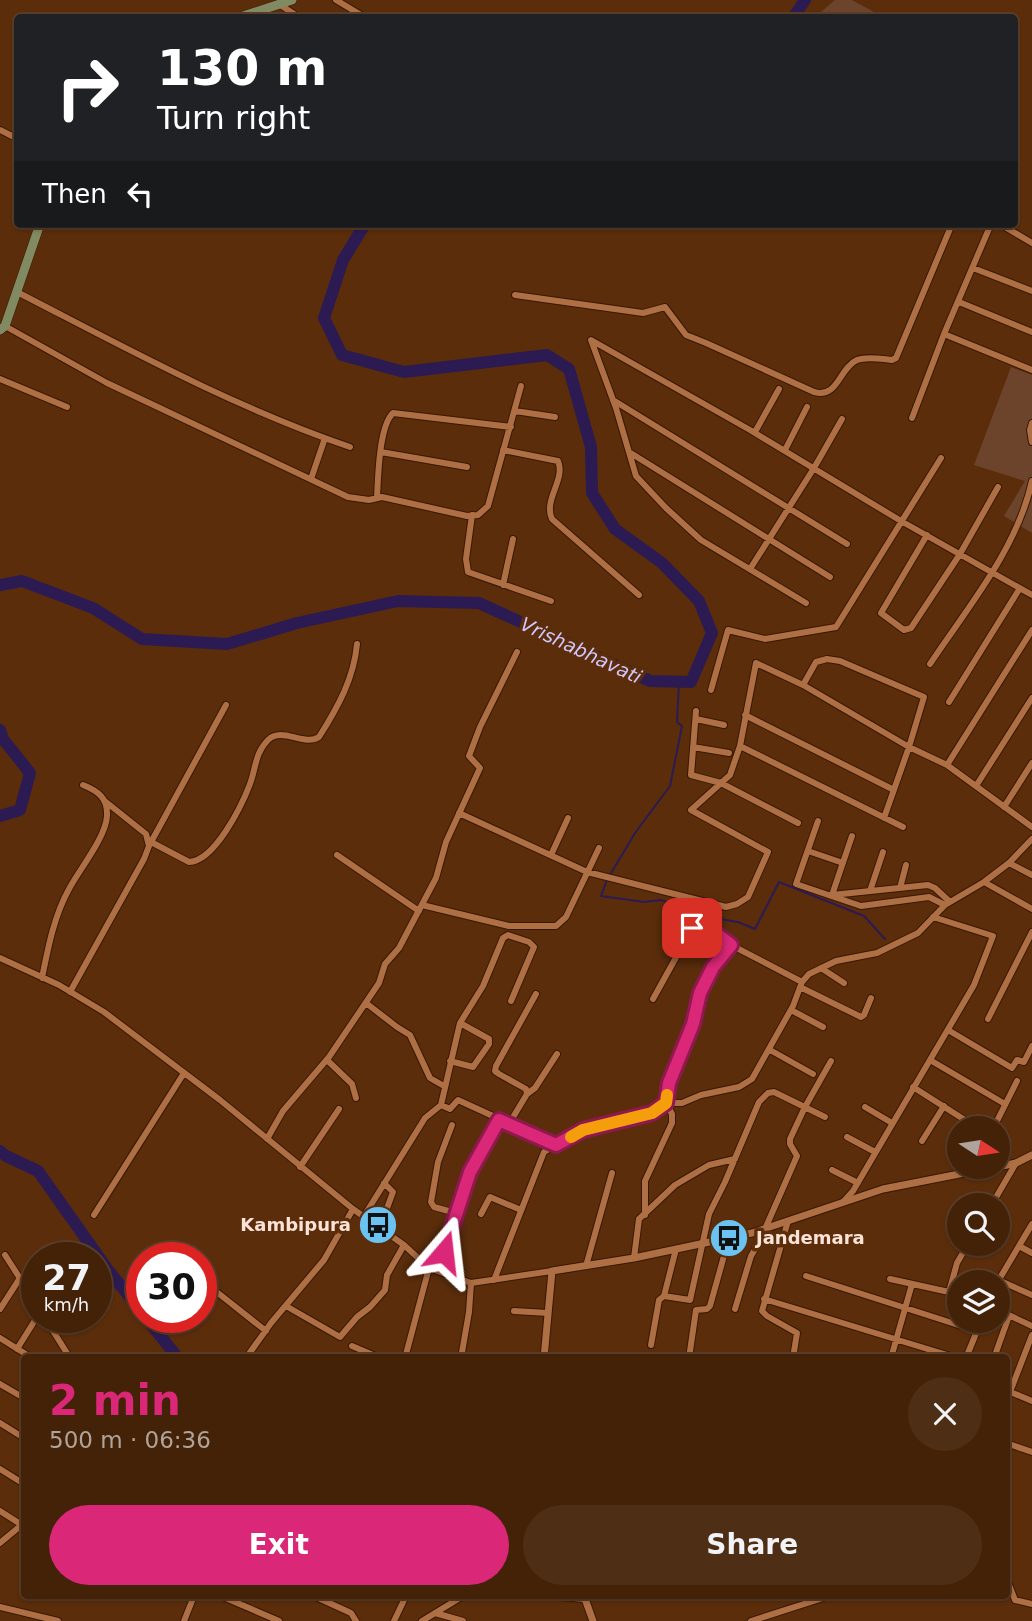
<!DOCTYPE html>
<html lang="en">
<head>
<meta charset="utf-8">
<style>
	:root { --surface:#442208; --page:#4e2f16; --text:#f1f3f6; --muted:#afa49c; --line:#5c3f29; --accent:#db2777 }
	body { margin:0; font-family:"DejaVu Sans",sans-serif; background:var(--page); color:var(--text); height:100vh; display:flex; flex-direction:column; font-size:26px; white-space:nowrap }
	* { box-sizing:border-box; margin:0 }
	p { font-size:23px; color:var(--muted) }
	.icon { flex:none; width:38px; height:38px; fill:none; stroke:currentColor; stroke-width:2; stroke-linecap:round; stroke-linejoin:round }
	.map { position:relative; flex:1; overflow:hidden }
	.drawer { position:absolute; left:21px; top:1354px; width:989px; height:245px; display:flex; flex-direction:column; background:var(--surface); border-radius:7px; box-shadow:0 2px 5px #0004,0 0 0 2px var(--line) }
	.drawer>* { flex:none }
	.top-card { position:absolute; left:14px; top:14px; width:1004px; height:214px; border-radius:7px; box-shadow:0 2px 5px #0004,0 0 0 2px var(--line); background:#202124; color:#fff; overflow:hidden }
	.needle { width:46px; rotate:102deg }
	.fabs { position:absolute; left:947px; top:1116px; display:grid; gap:14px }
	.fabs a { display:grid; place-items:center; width:63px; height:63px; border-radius:50%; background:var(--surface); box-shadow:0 2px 5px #0004,0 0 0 2px var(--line); font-size:35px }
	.speed { position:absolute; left:21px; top:1242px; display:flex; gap:14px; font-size:35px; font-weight:700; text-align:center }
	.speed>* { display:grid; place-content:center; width:91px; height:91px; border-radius:50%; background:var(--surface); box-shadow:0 2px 5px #0004,0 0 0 2px var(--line); line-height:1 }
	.speed small { font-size:18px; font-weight:400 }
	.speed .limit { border:10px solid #d22; background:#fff; color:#111 }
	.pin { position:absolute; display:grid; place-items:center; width:60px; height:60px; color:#fff; margin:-30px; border-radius:14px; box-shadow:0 4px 10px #0006 }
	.me { position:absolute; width:77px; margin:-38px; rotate:17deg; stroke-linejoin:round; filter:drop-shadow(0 0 5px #0008) }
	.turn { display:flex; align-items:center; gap:24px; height:147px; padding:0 28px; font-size:32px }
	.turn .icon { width:91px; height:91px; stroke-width:2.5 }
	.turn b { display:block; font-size:49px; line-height:60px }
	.then { display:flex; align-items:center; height:66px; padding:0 28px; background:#0003; gap:14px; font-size:26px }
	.round { display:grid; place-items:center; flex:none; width:74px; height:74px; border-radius:37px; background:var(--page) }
	.headline { display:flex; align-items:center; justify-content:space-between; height:119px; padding:0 28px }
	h1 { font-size:42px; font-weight:700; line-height:52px; color:var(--accent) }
	.action { display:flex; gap:14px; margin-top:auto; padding:14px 28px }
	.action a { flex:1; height:80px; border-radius:42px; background:var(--accent); color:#fff; font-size:28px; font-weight:700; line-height:80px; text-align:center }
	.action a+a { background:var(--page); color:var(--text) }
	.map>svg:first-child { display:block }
</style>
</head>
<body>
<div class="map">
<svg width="1032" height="1621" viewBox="0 0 1032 1621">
	<rect width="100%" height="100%" fill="#5b2d0b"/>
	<path fill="#6c442b" d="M 835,0 L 852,0 L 883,17 L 815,17 Z
		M 1011,367 L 1032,375 L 1032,533 L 1004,516 L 1025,481 L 974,465 Z"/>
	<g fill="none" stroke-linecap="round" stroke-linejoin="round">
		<path stroke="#2c1b53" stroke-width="2" d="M 610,875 L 635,833 L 670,786 L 682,726 L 677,722 L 679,681
			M 607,880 L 601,896 L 644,902 L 661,900 L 713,918 L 738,922 L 755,929 L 779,882 L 864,916 L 885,939"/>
		<path stroke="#2c1b53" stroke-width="12" d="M 793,18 L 805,0
			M 0,585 L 22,581 L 93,608 L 142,639 L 227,644 L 297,623 L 398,601 L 479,603 L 650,681 L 691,682 L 712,633 L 699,601 L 662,563 L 615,529 L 592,493 L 591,447 L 569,369 L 547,355 L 404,372 L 342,355 L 324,318 L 343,260 L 365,224
			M 0,730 L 3,739 L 30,773 L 20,810 L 0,816
			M 0,1151 L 6,1156 L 38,1171 L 108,1270 L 142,1312
			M 146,1318 L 178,1358"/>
		<g stroke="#381802" stroke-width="8">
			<path id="minor" d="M 336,0 L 366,18
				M 279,4 L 300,18
				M 0,130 L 18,139
				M 991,224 L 944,334 L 1032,370
				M 1000,224 L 1032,243
				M 973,268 L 1032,291
				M 17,292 C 126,348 233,407 350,447
				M 515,295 L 643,313 L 665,307 L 686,335 L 706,343 L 814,392 C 838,399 839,368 857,360 C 867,356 882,359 892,360 L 896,358 L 952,224
				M 959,302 L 1032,332
				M 5,326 L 107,383 L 348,497 L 369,500 L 382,497 L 467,516 L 478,515 L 488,506 L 521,386
				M 0,379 L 67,407
				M 613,400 L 847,544
				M 515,411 L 555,417
				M 912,418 L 944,334
				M 1032,423 L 1030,430 L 1032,442
				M 755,432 L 779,389
				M 503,450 L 558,461 C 566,479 543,500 552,519 L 639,595
				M 785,450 L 807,407
				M 381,452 L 467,467
				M 629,452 L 830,577
				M 311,479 L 325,438
				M 377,498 C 378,478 379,426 393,413 L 511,427
				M 472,515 L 466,559 L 468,572 L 551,601
				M 927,535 L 881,613 L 904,630 L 911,628 L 960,554 L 998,487
				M 750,569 L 814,468 L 842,419
				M 503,585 L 513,539
				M 806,603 L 701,540 L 666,508 L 636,476 L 616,408 L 591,340 L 750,430 L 901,521 L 1032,595
				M 930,664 C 968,607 1017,549 1032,481
				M 803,685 L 816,662 L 827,659 L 840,661 L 924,697 L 909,747 L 884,818
				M 711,690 L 728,630 L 765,639 L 836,627 L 941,458
				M 949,702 L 1020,588
				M 696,711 L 691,775 L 721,783 L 798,823
				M 745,715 L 894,790
				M 696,719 L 724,725
				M 693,747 L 729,753
				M 947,765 L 1032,630
				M 976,786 L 1032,698
				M 1004,807 L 1032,763
				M 459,813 L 587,872 L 726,907 L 737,904 L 748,897 L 768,852 L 691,810 L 730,775 L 740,746
				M 818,821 L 796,884 L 861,906 L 929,897 L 945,905
				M 903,827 L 740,746 L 756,663 L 803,685 L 909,747 L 947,765 L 1032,827
				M 852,836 L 832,895 L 928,885 L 935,888 L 950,902
				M 151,842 L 189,862 C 215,861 242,805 250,784 C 256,768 255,753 268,740 C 282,726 304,747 319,737 C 338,707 354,678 357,644
				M 150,844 L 226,705
				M 808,851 L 843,863
				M 337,855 L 419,911
				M 551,855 L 568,818
				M 1009,863 L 1032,875
				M 984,882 L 1032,909
				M 900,888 L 906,865
				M 870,891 L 883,852
				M 422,905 L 509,926 L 556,926 L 566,917 L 599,848
				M 0,958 L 59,985 L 104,1012 L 220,1100 L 353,1209 L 404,1245 L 429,1268 L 471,1283 L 552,1271
				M 821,968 L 844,983
				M 42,978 C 48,948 54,916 69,889 C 79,870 106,837 107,816 C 108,798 98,791 83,785
				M 800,987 L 861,1017 L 864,1015 L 871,998
				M 70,992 L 144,859 L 149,846 L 146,834 L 106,802
				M 653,999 L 694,925 L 705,925 L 731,945
				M 511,1001 L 534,947 L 529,942 L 508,935 L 503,938 L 483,986 L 460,1023 L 441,1105 L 450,1109 L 458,1100 L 556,1145
				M 366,1003 L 397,1027 L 410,1035 L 430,1078 L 444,1086
				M 791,1010 L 823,1027
				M 988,1019 L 1032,932
				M 948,1030 L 1012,1068 L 1017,1060 L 1024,1062 L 1032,1046
				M 770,1050 L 813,1074
				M 327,1060 L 352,1084 L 356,1098
				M 930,1060 L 1005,1104
				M 450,1061 L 473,1067 L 489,1044 L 489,1039 L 460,1023
				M 913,1087 L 979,1129
				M 527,1094 L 535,1088 L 557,1054
				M 865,1107 L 892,1123
				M 509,1124 L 527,1094 L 526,1089 L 499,1074 L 495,1071 L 496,1066 L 536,994
				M 452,1125 L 438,1162 L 431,1202 L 434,1207 L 456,1213
				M 993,1129 L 1017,1081
				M 847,1137 L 875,1152
				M 267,1139 L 283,1111 L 329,1057 L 379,983 L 385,964 L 399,948 L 436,878 L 446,842 L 480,768 L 469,756 L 480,727 L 517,652
				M 922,1141 L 944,1106
				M 300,1167 L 339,1109
				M 832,1170 L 858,1183
				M 843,1202 L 853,1191 L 974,985 L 993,936 L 933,917
				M 991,1206 L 1016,1163
				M 481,1214 L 490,1197 L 521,1210
				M 94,1215 L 184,1073
				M 645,1215 L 645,1181 L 672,1123 L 672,1114 L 666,1103 L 669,1083 L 693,1024 L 702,990 L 713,966 L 731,945 L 802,982
				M 364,1216 L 425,1118 L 441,1105
				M 788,1221 L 762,1311 L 767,1316 L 797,1333 L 793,1358
				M 380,1227 L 393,1192 L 384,1183
				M 765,1229 L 797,1156 L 790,1144 L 790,1139 L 805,1107 L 831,1061
				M 1019,1246 L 1032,1253
				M 676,1249 L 664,1296 L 690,1300 L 709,1214 L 725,1182 L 759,1102 L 768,1093 L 774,1092 L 825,1117
				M 5,1255 L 37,1305
				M 634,1258 L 639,1219 L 675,1185 L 709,1165 L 735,1159
				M 586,1266 L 612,1173
				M 438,1271 L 470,1172 L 499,1120
				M 806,1276 L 977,1331 L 968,1353 L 962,1358
				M 890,1279 L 949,1292
				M 494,1280 L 544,1152 L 583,1130 L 652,1113 L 666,1103 L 682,1103 L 701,1095 L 739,1087 L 752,1079 L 793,1006 L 802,982 L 809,974 L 836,961 L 877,953 L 918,933 L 945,905 L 984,882 L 1009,863 L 1032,839
				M 998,1280 L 1032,1295
				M 997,1283 L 1032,1224
				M 218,1293 L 266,1331
				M 959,1295 L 949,1292 L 957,1263 L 968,1244
				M 764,1299 L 957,1358
				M 286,1306 L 340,1337 L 357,1317 L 370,1307 L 385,1290 L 387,1275 L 404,1245
				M 0,1309 L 20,1278
				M 735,1309 L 751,1256 L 757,1246 L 760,1231
				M 998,1310 L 1032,1326
				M 514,1311 L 548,1313
				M 45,1318 L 70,1358
				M 0,1338 L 32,1358
				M 651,1345 L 659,1300 L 664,1296
				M 352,1346 L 380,1358
				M 17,1349 L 37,1317
				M 246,1358 L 271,1323 L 324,1260 L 353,1209
				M 405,1358 L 429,1268
				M 461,1358 L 469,1312 L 471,1283
				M 689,1358 L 696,1310 L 707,1309 L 710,1306 L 729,1238
				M 891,1358 L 912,1284
				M 994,1358 L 1009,1316
				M 0,1384 L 24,1398
				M 1008,1391 L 1032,1401
				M 1010,1392 L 1032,1335
				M 0,1423 L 24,1438
				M 1006,1443 L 1032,1452
				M 0,1469 L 24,1484
				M 0,1511 L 22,1525
				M 0,1543 L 24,1523
				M 1006,1577 L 1015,1600 L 1032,1604
				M 221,1596 L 279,1621
				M 314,1596 L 351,1613 L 356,1621
				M 550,1596 L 585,1599
				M 0,1607 L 58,1621
				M 435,1613 L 463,1621
				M 184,1621 L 194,1596
				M 394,1621 L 406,1596
				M 422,1621 L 463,1596
				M 751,1621 L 826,1597 L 847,1596"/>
		</g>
		<g stroke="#381802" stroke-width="9">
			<path id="tertiary" d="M 998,1167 L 1016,1163 L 1032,1155
				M 544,1358 L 552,1271 L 634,1258 L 752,1233 L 883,1189 L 995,1167
				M 584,1596 L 593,1621"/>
		</g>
		<g stroke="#381802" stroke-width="10">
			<path id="secondary" d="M 237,18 L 292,0
				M 0,330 L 5,326 L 40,224"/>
		</g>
		<use href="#minor" stroke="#af6f45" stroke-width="6"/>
		<use href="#tertiary" stroke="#af6f45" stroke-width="7"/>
		<use href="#secondary" stroke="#818a61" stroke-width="9"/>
	</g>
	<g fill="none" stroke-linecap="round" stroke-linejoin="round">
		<g stroke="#8e194d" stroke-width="18">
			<path id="route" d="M 444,1252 L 470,1172 L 499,1120 L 556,1145 L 583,1130 L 652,1113 L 666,1103 L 669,1083 L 693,1024 L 700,993 L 713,967 L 731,945 L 705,925 L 697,924 L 692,928"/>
		</g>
		<use href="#route" stroke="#db2777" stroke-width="12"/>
		<path stroke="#f59e0b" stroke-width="12" d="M 571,1137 L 583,1130 L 652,1113 L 666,1103 L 667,1095"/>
	</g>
	<defs>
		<g id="bus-disc" transform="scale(2.0125)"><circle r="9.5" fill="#6ac3f1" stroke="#5b2d0b"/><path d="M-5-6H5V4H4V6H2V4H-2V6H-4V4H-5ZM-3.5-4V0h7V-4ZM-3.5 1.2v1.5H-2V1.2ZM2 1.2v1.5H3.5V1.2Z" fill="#111"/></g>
	</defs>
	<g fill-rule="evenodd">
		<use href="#bus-disc" x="378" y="1225"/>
		<use href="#bus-disc" x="729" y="1238"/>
	</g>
	<g text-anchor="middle" stroke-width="7" stroke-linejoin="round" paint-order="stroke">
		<g font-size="18" font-weight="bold" fill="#fbe4d7" stroke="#5b2d0b" text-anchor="end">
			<text x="351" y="1231">Kambipura</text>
			<text x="756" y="1244" text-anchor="start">Jandemara</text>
		</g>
		<g font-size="19" font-style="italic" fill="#d2c8ff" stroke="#5b2d0b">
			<text transform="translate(581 650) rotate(25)" y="7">Vrishabhavati</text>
		</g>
	</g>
</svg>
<div class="fabs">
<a><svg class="needle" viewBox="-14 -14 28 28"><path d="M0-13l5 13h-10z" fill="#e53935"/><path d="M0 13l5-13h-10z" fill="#afa49c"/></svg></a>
<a><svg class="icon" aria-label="search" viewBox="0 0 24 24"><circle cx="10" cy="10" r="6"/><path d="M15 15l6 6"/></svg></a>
<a><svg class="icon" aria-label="layers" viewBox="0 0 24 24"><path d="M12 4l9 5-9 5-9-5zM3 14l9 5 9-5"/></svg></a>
</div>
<div class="speed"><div>27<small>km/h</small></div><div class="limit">30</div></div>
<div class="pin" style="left:692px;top:928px;background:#d93025"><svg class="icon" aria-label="arrive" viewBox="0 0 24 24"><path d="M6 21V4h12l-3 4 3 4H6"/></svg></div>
<svg class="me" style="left:444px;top:1252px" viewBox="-20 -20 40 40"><path d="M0-17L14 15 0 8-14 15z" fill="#db2777" stroke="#fff" stroke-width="4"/></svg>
<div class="top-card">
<div class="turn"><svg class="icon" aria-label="right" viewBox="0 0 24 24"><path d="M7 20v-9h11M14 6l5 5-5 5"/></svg><div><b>130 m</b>Turn right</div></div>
<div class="then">Then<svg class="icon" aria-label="left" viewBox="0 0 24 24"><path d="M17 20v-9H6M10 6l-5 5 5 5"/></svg></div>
</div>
<section class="drawer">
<div class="headline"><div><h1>2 min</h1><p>500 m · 06:36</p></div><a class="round"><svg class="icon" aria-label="close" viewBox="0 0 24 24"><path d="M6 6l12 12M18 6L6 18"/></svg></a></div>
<div class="action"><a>Exit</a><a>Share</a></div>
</section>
</div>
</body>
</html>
